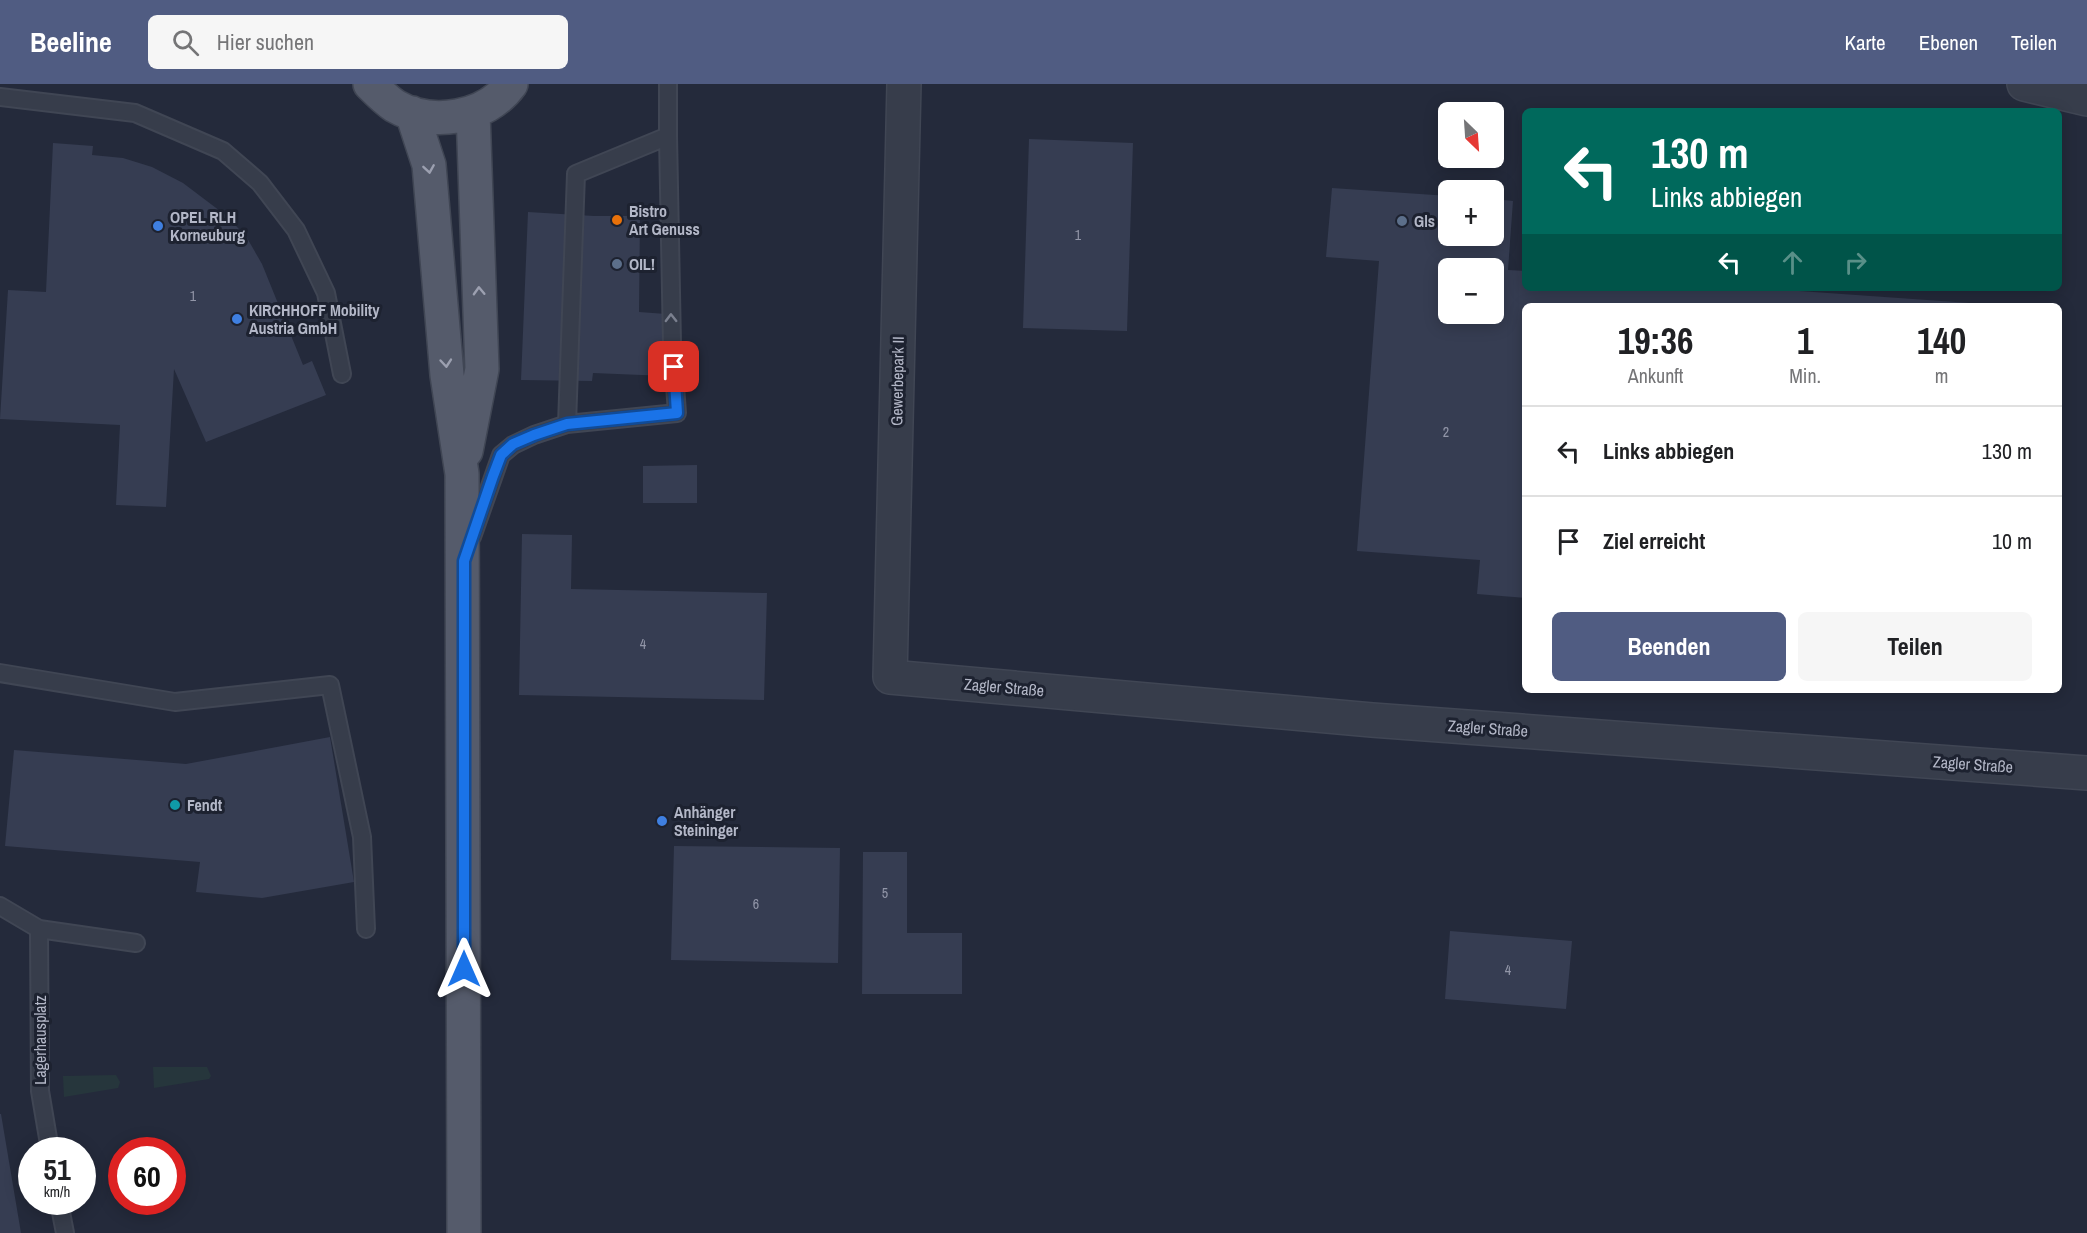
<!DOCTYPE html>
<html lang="de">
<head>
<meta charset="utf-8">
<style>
	:root { --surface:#fff; --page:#f6f6f6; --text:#202124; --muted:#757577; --line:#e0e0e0; --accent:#505c82 }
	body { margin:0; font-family:"Archivo Narrow",sans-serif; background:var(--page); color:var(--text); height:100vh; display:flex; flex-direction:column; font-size:22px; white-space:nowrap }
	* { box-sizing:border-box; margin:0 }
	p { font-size:20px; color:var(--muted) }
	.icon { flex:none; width:33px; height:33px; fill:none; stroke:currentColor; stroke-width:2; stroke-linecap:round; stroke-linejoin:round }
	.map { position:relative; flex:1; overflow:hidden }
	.drawer { position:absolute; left:1522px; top:219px; width:540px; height:390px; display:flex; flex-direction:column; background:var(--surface); border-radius:9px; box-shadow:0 3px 15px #0003 }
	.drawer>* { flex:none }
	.guide { position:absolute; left:1522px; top:24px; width:540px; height:183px; border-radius:9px; box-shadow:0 3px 15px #0003; background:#00695c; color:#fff; overflow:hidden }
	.needle { width:39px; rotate:155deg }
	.controls { position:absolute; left:1438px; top:18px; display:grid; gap:12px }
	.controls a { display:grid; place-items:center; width:66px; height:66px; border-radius:9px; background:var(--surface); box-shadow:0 3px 15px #0003; font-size:30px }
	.speed { position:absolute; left:18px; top:1053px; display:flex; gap:12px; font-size:30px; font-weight:700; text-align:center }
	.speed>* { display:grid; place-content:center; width:78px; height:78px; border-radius:50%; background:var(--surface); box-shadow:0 3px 15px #0003; line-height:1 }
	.speed small { font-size:15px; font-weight:400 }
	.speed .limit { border:9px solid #d22; background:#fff; color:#111 }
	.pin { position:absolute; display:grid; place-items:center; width:51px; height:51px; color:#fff; margin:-26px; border-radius:12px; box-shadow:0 3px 9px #0006 }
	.me { position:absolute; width:66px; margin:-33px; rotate:0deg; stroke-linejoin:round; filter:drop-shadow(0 0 4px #0008) }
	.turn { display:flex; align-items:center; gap:21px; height:126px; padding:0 30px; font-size:27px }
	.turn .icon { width:78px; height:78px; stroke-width:2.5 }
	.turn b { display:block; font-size:42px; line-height:51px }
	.lanes { display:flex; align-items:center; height:57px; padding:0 30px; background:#0003; justify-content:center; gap:30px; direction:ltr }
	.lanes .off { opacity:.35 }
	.eta { display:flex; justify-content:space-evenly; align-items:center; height:102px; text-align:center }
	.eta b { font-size:36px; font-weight:700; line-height:42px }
	.button { display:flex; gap:12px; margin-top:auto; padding:12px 30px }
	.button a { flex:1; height:69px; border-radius:9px; background:var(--accent); color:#fff; font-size:24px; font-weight:700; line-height:69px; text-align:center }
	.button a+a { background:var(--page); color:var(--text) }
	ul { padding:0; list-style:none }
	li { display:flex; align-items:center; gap:18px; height:90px; padding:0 30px; border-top:2px solid var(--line) }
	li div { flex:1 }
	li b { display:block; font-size:22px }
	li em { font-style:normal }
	header { display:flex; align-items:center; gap:36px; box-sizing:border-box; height:84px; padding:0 30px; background:var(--accent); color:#fff }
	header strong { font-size:28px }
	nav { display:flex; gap:33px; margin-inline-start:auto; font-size:21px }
	.search { width:420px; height:54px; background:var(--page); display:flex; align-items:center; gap:15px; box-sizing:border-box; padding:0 21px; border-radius:9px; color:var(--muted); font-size:22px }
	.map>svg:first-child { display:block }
</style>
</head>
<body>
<header>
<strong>Beeline</strong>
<div class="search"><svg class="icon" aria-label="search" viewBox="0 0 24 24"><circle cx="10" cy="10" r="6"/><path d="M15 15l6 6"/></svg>Hier suchen</div>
<nav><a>Karte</a><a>Ebenen</a><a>Teilen</a></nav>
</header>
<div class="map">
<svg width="2087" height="1149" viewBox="0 0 2087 1149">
	<rect width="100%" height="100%" fill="#242a3b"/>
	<path fill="#26363c" d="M 153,983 L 207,983 L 211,992 L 209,995 L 154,1004 Z
		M 116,991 L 120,998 L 118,1004 L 64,1013 L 63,992 Z"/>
	<path fill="#363d52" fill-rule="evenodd" d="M 1029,55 L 1133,59 L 1127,247 L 1023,244 Z
		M 53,59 L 93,62 L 92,71 L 123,74 L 152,83 L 183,99 L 228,133 L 247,154 L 262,180 L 303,281 L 312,277 L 326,311 L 206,358 L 174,285 L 166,423 L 116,421 L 120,341 L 0,335 L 8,206 L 46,208 Z
		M 1332,104 L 1449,112 L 1449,152 L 1494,152 L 1494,115 L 1513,117 L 1508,186 L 1526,187 L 1526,204 L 1758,204 L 1984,220 L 1984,222 L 1526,222 L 1526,514 L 1477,510 L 1480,476 L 1357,467 L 1379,177 L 1326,173 ZM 1449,184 L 1494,184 L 1494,230 L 1449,230 Z
		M 528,128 L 594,132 L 640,132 L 639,228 L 666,230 L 666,292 L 593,289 L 592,297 L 521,296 Z
		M 697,381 L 697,419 L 643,419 L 643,382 Z
		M 522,450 L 572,451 L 571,505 L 767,509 L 764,616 L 519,611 Z
		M 330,653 L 354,798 L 262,814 L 196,808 L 200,778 L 5,762 L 14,666 L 186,680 Z
		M 674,762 L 840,764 L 838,879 L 671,876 Z
		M 863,768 L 907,768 L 907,849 L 962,849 L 962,910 L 862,910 Z
		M 1450,847 L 1572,857 L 1566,925 L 1445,915 Z
		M 0,1030 L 1,1030 L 21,1149 L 0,1149 Z"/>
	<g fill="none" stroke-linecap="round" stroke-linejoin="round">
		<g stroke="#404654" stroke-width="20">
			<path id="service" d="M 0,13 L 135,29 L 223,67 L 260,99 L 296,146 L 326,209 L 342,290
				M 567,340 L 576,90 L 668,52 L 668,0
				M 472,453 L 501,371 L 513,361 L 534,351 L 567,340 L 677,329 L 672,260 L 668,52
				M 0,589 L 175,618 L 330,601 L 362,753 L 366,845
				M 0,822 L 39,845 L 136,859
				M 39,845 L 40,1007 L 50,1066
				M 59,1118 L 65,1149"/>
		</g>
		<g stroke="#404654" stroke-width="36">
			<path id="minor" d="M 904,0 L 890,593 L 1372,636 L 2087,689
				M 2024,0 L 2087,15"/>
		</g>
		<g stroke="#404654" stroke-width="36">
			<path id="primary" d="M 370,0 C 378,8 386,16 395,22 C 431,43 486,35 511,0
				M 412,29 L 429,81 L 447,291 L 462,390 L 464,1149
				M 466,367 L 482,285 L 473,28"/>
		</g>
		<use href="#service" stroke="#373d4b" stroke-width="16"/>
		<use href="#minor" stroke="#373d4b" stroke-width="33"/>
		<use href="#primary" stroke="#555b6b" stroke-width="33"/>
	</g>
	<defs><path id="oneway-chevron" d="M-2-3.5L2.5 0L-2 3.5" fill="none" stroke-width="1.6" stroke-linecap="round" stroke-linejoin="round" transform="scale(1.5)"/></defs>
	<g stroke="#9ca0b0">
		<use href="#oneway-chevron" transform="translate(429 85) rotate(81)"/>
		<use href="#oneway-chevron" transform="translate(479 207) rotate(-92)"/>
		<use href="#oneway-chevron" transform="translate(446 279) rotate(85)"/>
	</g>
	<use stroke="#7b808f" href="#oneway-chevron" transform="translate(671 234) rotate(-91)"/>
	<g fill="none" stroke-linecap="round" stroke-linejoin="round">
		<g stroke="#114b97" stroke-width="15">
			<path id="route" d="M 464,885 L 464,477 L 493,392 L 501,371 L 513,360 L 534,351 L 567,340 L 677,329 L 674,283"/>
		</g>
		<use href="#route" stroke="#1a73e8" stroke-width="10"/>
	</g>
	<circle fill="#e8710a" stroke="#1d2230" stroke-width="2" cx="617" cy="136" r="6"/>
	<g fill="#5c6f8a" stroke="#1d2230" stroke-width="2">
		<circle cx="1402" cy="137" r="6"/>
		<circle cx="617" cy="180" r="6"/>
	</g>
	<g fill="#3f7fe0" stroke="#1d2230" stroke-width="2">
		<circle cx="158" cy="142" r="6"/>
		<circle cx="237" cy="235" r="6"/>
		<circle cx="662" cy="737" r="6"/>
	</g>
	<circle fill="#0f9aa8" stroke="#1d2230" stroke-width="2" cx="175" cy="721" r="6"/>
	<g text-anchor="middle" stroke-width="6" stroke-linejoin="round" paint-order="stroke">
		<g font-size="14" fill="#9296a8">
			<text x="1078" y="156">1</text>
			<text x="193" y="217">1</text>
			<text x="1446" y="353">2</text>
			<text x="643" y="565">4</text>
			<text x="885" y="814">5</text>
			<text x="756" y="825">6</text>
			<text x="1508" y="891">4</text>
		</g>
		<g font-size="16" font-weight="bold" fill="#b3b7c7" stroke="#1d2230" text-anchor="start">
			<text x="629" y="133">Bistro<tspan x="629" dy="18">Art Genuss</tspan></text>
			<text x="170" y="139">OPEL RLH<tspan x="170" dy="18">Korneuburg</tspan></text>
			<text x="1414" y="143">Gls</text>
			<text x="629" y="186">OIL!</text>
			<text x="249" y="232">KIRCHHOFF Mobility<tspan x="249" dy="18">Austria GmbH</tspan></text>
			<text x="187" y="727">Fendt</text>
			<text x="674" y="734">Anhänger<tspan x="674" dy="18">Steininger</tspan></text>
		</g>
		<g font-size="16" fill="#b3b7c7" stroke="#1d2230">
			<text transform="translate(897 297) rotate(-89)" y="6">Gewerbepark II</text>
			<text transform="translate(1004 603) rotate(5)" y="6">Zagler Straße</text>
			<text transform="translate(1488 644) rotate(4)" y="6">Zagler Straße</text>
			<text transform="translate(1973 680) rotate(4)" y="6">Zagler Straße</text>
			<text transform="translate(40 956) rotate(-90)" y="6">Lagerhausplatz</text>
		</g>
	</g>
</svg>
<div class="controls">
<a><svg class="needle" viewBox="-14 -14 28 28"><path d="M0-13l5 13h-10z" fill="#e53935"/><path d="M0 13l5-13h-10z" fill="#757577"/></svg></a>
<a>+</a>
<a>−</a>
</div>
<div class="speed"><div>51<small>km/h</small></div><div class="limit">60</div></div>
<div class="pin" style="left:674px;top:283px;background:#d93025"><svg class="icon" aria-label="arrive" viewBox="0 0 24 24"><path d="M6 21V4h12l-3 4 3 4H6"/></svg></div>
<svg class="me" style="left:464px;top:885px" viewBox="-20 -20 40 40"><path d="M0-17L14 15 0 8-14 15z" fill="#1a73e8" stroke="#fff" stroke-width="4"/></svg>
<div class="guide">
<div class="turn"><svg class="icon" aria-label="left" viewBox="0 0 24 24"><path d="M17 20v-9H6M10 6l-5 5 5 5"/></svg><div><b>130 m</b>Links abbiegen</div></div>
<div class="lanes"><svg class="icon" aria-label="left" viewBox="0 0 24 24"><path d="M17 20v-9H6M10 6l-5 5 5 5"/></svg><svg class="icon off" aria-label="ahead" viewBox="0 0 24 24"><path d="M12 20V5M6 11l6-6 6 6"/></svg><svg class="icon off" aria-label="right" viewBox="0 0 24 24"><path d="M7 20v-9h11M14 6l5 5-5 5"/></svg></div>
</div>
<section class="drawer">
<div class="eta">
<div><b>19:36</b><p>Ankunft</p></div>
<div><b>1</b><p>Min.</p></div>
<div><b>140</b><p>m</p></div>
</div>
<ul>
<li><svg class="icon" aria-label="left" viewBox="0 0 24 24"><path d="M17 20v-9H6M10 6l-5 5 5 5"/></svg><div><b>Links abbiegen</b></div><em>130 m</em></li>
<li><svg class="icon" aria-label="arrive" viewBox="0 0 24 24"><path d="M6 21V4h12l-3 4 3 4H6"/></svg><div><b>Ziel erreicht</b></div><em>10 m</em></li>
</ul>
<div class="button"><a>Beenden</a><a>Teilen</a></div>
</section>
</div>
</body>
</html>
